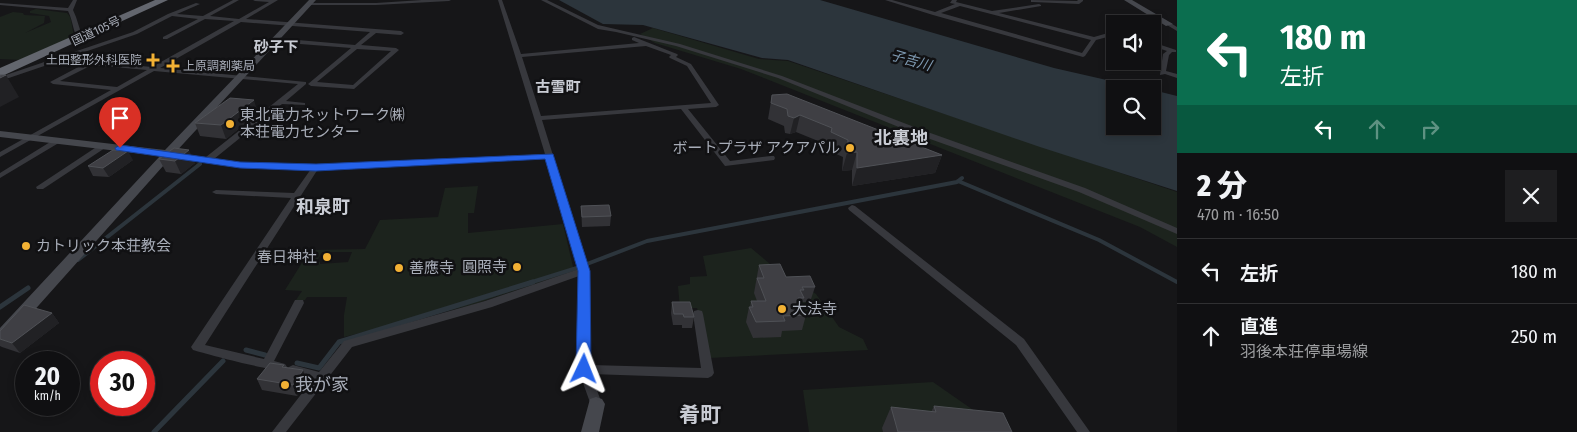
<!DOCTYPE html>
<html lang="ja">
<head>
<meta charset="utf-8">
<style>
	:root { --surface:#101012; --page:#1e1e20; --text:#f1f3f6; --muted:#9c9d9f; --line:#303032 }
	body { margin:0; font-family:"Fira Sans Condensed","Noto Sans JP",sans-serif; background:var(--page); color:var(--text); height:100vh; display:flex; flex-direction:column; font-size:19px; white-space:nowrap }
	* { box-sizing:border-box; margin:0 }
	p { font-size:16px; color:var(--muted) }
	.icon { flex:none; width:28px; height:28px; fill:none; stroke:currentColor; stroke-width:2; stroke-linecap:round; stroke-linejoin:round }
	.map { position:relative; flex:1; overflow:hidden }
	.drawer { display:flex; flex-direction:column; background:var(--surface); width:400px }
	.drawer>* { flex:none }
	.banner { background:#0b6e4f; color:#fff; overflow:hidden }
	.buttons { position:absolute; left:1106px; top:15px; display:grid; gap:10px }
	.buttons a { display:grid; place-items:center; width:55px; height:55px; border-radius:0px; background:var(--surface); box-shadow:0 2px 8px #0003,0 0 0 1px var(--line); font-size:25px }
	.speed { position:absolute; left:15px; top:351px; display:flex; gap:10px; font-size:25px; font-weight:700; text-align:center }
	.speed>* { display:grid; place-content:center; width:65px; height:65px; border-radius:50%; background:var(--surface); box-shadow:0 2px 8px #0003,0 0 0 1px var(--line); line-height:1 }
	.speed small { font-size:12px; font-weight:400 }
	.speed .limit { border:8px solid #d22; background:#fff; color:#111 }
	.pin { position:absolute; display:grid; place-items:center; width:42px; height:42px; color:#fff; margin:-51px -21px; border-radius:50% 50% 50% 0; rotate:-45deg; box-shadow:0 0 5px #0007 }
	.pin .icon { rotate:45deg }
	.me { position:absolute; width:55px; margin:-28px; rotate:2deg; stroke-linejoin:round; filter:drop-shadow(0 0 4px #0008) }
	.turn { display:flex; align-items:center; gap:18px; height:105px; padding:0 20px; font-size:22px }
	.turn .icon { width:65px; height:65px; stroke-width:2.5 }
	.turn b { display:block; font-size:35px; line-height:42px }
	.lanes { display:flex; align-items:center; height:48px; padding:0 20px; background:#0003; justify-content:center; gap:25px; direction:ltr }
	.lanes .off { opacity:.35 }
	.round { display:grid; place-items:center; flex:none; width:52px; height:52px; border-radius:0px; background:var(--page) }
	.summary { display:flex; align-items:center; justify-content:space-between; height:85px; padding:0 20px }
	h1 { font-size:30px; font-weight:800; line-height:38px }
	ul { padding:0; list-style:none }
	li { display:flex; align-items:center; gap:15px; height:65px; padding:0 20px; border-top:1px solid var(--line) }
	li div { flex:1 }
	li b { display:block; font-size:19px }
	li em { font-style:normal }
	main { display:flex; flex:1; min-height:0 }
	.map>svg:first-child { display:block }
</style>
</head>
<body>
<main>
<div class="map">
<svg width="1177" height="432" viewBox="0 0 1177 432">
	<rect width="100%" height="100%" fill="#161618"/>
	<path fill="#1c231d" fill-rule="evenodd" d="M 36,9 L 67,13 C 74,19 70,30 76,37 L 22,60 L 0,59 L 0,17 L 13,12 L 23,13 L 24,15 L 45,16 L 44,23 L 25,33 L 51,22 L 49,16 L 30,13 L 30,11 Z
		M 653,28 L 759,59 L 788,61 L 1177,192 L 1177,247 L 1140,227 L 741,69 L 655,43 L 640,34 Z
		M 478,186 L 474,213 L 468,213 L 468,233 L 563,224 L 574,271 L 472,305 L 344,337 L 344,315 L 347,297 L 307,297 L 305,300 L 296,300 L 302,291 L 285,290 L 310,250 L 365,249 L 380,220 L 438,217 L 445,188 ZM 322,252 L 352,252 L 348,262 L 320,264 L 320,262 L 317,261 Z
		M 751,248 L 787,278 L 801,284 L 816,294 L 839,327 L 863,339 L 868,350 L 709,358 L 697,308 L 680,308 L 678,286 L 690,284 L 690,277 L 707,276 L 703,256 Z
		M 933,382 L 989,421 L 998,432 L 809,432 L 803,390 Z"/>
	<path fill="#2c353c" d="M 559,0 L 820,0 L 1054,68 L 1146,89 L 1115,89 L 1115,126 L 1152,126 L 1153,90 L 1177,96 L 1177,191 L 1040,147 L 788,60 L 762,58 L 643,25 L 603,24 Z"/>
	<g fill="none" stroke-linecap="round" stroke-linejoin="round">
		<path stroke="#2c353c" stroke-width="3" d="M 198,165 L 200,164"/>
		<path stroke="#2c353c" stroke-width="4" d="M 958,181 L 1099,240 L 1177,282
			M 78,260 L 200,164
			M 587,264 L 647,241 L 957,182 L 962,178
			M 529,283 L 580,267"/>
		<path stroke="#2c353c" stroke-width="5" d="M 0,307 L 28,288
			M 246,350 L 265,355
			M 297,363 L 319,368 L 339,342 L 533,282
			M 154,432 L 223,361"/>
		<path fill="#37383d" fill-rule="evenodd" d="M 73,0 L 77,0 L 73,10 L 76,17 L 83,39 L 80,41 L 78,40 C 73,31 73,21 68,11 L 0,5 L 0,3 L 68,8 Z
			M 233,0 L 239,0 L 210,16 L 239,19 L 269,2 L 255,1 L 253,0 L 278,0 L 246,19 L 401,31 L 404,33 L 401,35 L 376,33 L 361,45 L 396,48 L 399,50 L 354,89 L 311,86 L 308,84 L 351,48 L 275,42 L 272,40 L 275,38 L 355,45 L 370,32 L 241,22 L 160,68 L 306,82 L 306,84 L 286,101 L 305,103 L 305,105 L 282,104 L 214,159 L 241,163 L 316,165 L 545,154 L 498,0 L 502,0 L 521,54 L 639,43 L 632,40 L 632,38 L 634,37 L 677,54 L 678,55 L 676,57 L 691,64 L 719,105 L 716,107 L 688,109 L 730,161 L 771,156 L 774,156 L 775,158 L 774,160 L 725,166 L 681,109 L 542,120 L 589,271 L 590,365 L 701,368 L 693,314 L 694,311 L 698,310 L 702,311 L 703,314 L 714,373 L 712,376 L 708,378 L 591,374 L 602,404 L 600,408 L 596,409 L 592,408 L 578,369 L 579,276 L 492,307 L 352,347 L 286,432 L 272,432 L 313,379 L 289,373 L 287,370 L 289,367 L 293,365 L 319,372 L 344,341 L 485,301 L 579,269 L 546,158 L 318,169 L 205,345 L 264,359 L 295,300 L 303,300 L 304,303 L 274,361 L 285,364 L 287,367 L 285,370 C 277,373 206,354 193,350 L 191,347 L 193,344 L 291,198 L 216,194 L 212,192 L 216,190 L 294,193 L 311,169 L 241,167 L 181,158 L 177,156 L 181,154 L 206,157 L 298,84 L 154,71 L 0,157 L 0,152 L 111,90 L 53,84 L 50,82 L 84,64 L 56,62 L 0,81 L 0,77 L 133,32 L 168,14 L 196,3 L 200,4 L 177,14 L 203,16 ZM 172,16 L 198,19 L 163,37 L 163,39 L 167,39 L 205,19 L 234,21 L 152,67 L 64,59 L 137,34 ZM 646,46 L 671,55 L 669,57 L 670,58 L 687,66 L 711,103 L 541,116 L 522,57 ZM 357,49 L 391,51 L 353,85 L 317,82 ZM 92,65 L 147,70 L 117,87 L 60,81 Z
			M 422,0 L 451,0 L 449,1 L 376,5 L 309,5 L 307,4 L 309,3 L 376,3 Z
			M 541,0 L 547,0 L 598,25 L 680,44 L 782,76 L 922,130 L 1085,188 L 1177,228 L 1177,234 L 1079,192 L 916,134 L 778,78 L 676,46 L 616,32 L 598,29 Z
			M 885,0 L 892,0 L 935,12 L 955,4 L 950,3 L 952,0 L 957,0 L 956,2 L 992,11 L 1039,4 L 1041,5 L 1041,6 L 999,13 L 1094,37 L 1115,31 L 1115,35 L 1096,40 L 1085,56 L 1083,57 L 933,15 ZM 960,6 L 1091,40 L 1082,53 L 941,13 Z
			M 1031,0 L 1078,1 L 1077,0 L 1083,0 L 1083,1 L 1079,4 L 1033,2 L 1031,2 Z
			M 1169,22 L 1177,27 L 1177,31 L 1167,25 L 1166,24 Z
			M 1152,42 L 1176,50 L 1176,52 L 1172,52 L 1169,55 L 1166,71 L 1177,74 L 1177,78 L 1165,74 L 1160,75 L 1163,54 L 1167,51 L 1152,46 Z
			M 55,139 L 58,139 L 62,141 L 0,178 L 0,173 Z
			M 101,144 L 107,144 L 108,146 L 43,189 L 37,189 L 36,187 Z
			M 852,205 L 855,206 L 1024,339 L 1090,432 L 1077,432 L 1016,345 L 849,210 L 848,208 Z"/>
		<path fill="#45474d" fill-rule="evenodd" d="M 309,0 L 316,0 L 172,156 L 6,342 L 0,344 L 0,328 L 160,156 L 0,137 L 0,131 L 165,150 Z
			M 1124,0 L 1132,0 L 1173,24 L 1166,26 Z
			M 596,397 L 602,399 L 605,404 L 599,432 L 581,432 L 590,399 Z"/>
		<path fill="#63666e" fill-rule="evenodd" d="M 155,0 L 168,0 L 0,77 L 0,68 Z"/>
	</g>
	<path fill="#323236" d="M 772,95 L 942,155 L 935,173 L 852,186 L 852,170 L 842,171 L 843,157 L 827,150 L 828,145 L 796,132 L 790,134 L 785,133 L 784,126 L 768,119 Z
		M 258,113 L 226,139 L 200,136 L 195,123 Z
		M 159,159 L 195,163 L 181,174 L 166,172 Z
		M 133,160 L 109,177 L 93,176 L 88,166 Z
		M 581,206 L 611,216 L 610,226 L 582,227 Z
		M 759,265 L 786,277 L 815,287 L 810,302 L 802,302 L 802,305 L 806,315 L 802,330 L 782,331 L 781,337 L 753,338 L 746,322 L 749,307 L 750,307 L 751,301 L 757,301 L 754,293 Z
		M 672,302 L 694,317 L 692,328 L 682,328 L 682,325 L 673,325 L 671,313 Z
		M 52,313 L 59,323 L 20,353 L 2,347 L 0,346 L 0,331 Z
		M 284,365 L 285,367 L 303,370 L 307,381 L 297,396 L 262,390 L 257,379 Z
		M 934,406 L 1012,432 L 883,432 L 882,428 L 891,407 L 931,412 Z"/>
	<path fill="#212124" d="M 6,75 L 19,97 L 0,107 L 0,78 Z
		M 254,100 L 258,113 L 226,139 L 221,125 Z
		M 800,115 L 796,132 L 790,134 L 794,118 Z
		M 189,150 L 195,163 L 181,174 L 175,161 Z
		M 128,151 L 133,160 L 109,177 L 103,168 Z
		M 857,152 L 852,170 L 842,171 L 847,153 Z
		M 942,155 L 935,173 L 852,186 L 857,168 Z
		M 52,313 L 59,323 L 20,353 L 12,343 Z
		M 303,370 L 307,381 L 297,396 L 293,385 Z"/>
	<path fill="#3f3f44" stroke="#4f5156" d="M 0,75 L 6,75 L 0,78 Z
		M 787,94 L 942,155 L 857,168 L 857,152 L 847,153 L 848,140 L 831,132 L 832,128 L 800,115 L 794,118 L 788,116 L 787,109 L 771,103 L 772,95 Z
		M 230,98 L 254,100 L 221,125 L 195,123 Z
		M 174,148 L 189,150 L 175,161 L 159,159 Z
		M 113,150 L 128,151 L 103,168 L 88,166 Z
		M 609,205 L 611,216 L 582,217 L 581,206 Z
		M 780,264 L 786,277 L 810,276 L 815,287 L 802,287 L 804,290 L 800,290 L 804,298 L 798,298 L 806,315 L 783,316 L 785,321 L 756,322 L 749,307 L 753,307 L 751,301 L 766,301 L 757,278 L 764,278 L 759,265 Z
		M 672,302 L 690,302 L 694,317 L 684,317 L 683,314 L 674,314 Z
		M 24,305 L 52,313 L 12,343 L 0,339 L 0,331 Z
		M 270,363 L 284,365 L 282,367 L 303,370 L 293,385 L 257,379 Z
		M 934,406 L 1003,413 L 1012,432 L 898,432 L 891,407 L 936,412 Z"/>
	<path fill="#2563eb" stroke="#184099" d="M 120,145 L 240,162 L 316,164 L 553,154 L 590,271 L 591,369 L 589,373 L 584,375 L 579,373 L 576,369 L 578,271 L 545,159 L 316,171 L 240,168 L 116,150 L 115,148 Z"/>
	<g fill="#f2b134" stroke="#111113" stroke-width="2">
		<path d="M150.5 52.5h5v5h5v5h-5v5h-5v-5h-5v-5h5z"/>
		<path d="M170.5 58.5h5v5h5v5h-5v5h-5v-5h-5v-5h5z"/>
		<circle cx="230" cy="124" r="5"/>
		<circle cx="850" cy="148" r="5"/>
		<circle cx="26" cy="246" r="5"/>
		<circle cx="327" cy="257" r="5"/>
		<circle cx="517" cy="267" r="5"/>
		<circle cx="399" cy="268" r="5"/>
		<circle cx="782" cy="309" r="5"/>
		<circle cx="285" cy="385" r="5"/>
	</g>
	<g text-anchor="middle" stroke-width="5" stroke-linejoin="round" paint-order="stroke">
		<g font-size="12" fill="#a8adb8" stroke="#111113">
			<text transform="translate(96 31) rotate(-25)" y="4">国道105号</text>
		</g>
		<g font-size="12" fill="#a8adb8" stroke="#111113" text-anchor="end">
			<text x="142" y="64">土田整形外科医院</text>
			<text x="183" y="70" text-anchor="start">上原調剤薬局</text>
		</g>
		<g font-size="14" font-style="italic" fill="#7f9bb3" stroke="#111113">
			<text transform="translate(911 60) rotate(16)" y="5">子吉川</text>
		</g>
		<g font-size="15" font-weight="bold" fill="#c9ccd4" stroke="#111113">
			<text x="276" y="52">砂子下</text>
			<text x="558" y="92">古雪町</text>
		</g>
		<g font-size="15" fill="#a8adb8" stroke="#111113" text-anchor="start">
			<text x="240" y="120">東北電力ネットワーク㈱<tspan x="240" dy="17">本荘電力センター</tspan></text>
			<text x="840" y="153" text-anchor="end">ボートプラザ アクアパル</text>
			<text x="36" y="251">カトリック本荘教会</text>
			<text x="317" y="262" text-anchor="end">春日神社</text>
			<text x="507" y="272" text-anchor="end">圓照寺</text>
			<text x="409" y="273">善應寺</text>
			<text x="792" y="314">大法寺</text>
		</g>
		<g font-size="18" font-weight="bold" fill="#c9ccd4" stroke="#111113">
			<text x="901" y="144">北裏地</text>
			<text x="323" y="213">和泉町</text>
		</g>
		<g font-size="18" fill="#a8adb8" stroke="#111113" text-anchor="start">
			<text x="295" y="391">我が家</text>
		</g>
		<g font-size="21" font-weight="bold" fill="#c9ccd4" stroke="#111113">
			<text x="700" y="422">肴町</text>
		</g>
	</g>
</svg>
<div class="buttons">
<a><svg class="icon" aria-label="sound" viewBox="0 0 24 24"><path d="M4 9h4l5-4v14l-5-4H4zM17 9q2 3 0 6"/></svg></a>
<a><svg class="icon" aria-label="search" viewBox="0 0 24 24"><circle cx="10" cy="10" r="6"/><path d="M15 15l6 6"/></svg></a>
</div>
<div class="speed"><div>20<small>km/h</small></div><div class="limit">30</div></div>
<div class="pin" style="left:120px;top:148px;background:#d93025"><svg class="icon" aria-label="arrive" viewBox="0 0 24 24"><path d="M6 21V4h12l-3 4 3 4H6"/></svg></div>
<svg class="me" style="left:584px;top:369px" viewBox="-20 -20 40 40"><path d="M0-17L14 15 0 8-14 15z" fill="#2563eb" stroke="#fff" stroke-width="4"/></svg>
</div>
<section class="drawer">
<div class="banner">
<div class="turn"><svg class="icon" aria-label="left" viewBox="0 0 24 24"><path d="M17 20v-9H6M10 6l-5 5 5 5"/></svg><div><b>180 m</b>左折</div></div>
<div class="lanes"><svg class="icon" aria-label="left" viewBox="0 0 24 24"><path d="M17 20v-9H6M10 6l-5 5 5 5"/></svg><svg class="icon off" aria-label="ahead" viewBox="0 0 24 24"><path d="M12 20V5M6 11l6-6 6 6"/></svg><svg class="icon off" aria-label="right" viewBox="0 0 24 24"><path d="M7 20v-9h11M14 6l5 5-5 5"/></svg></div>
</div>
<div class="summary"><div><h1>2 分</h1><p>470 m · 16:50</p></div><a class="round"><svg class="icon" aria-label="close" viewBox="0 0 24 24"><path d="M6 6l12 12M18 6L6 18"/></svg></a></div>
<ul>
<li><svg class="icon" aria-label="left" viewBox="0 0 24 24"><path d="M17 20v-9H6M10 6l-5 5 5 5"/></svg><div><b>左折</b></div><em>180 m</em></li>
<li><svg class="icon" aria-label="ahead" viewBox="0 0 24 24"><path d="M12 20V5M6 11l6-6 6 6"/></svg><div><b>直進</b><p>羽後本荘停車場線</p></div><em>250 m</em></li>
</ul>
</section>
</main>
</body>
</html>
